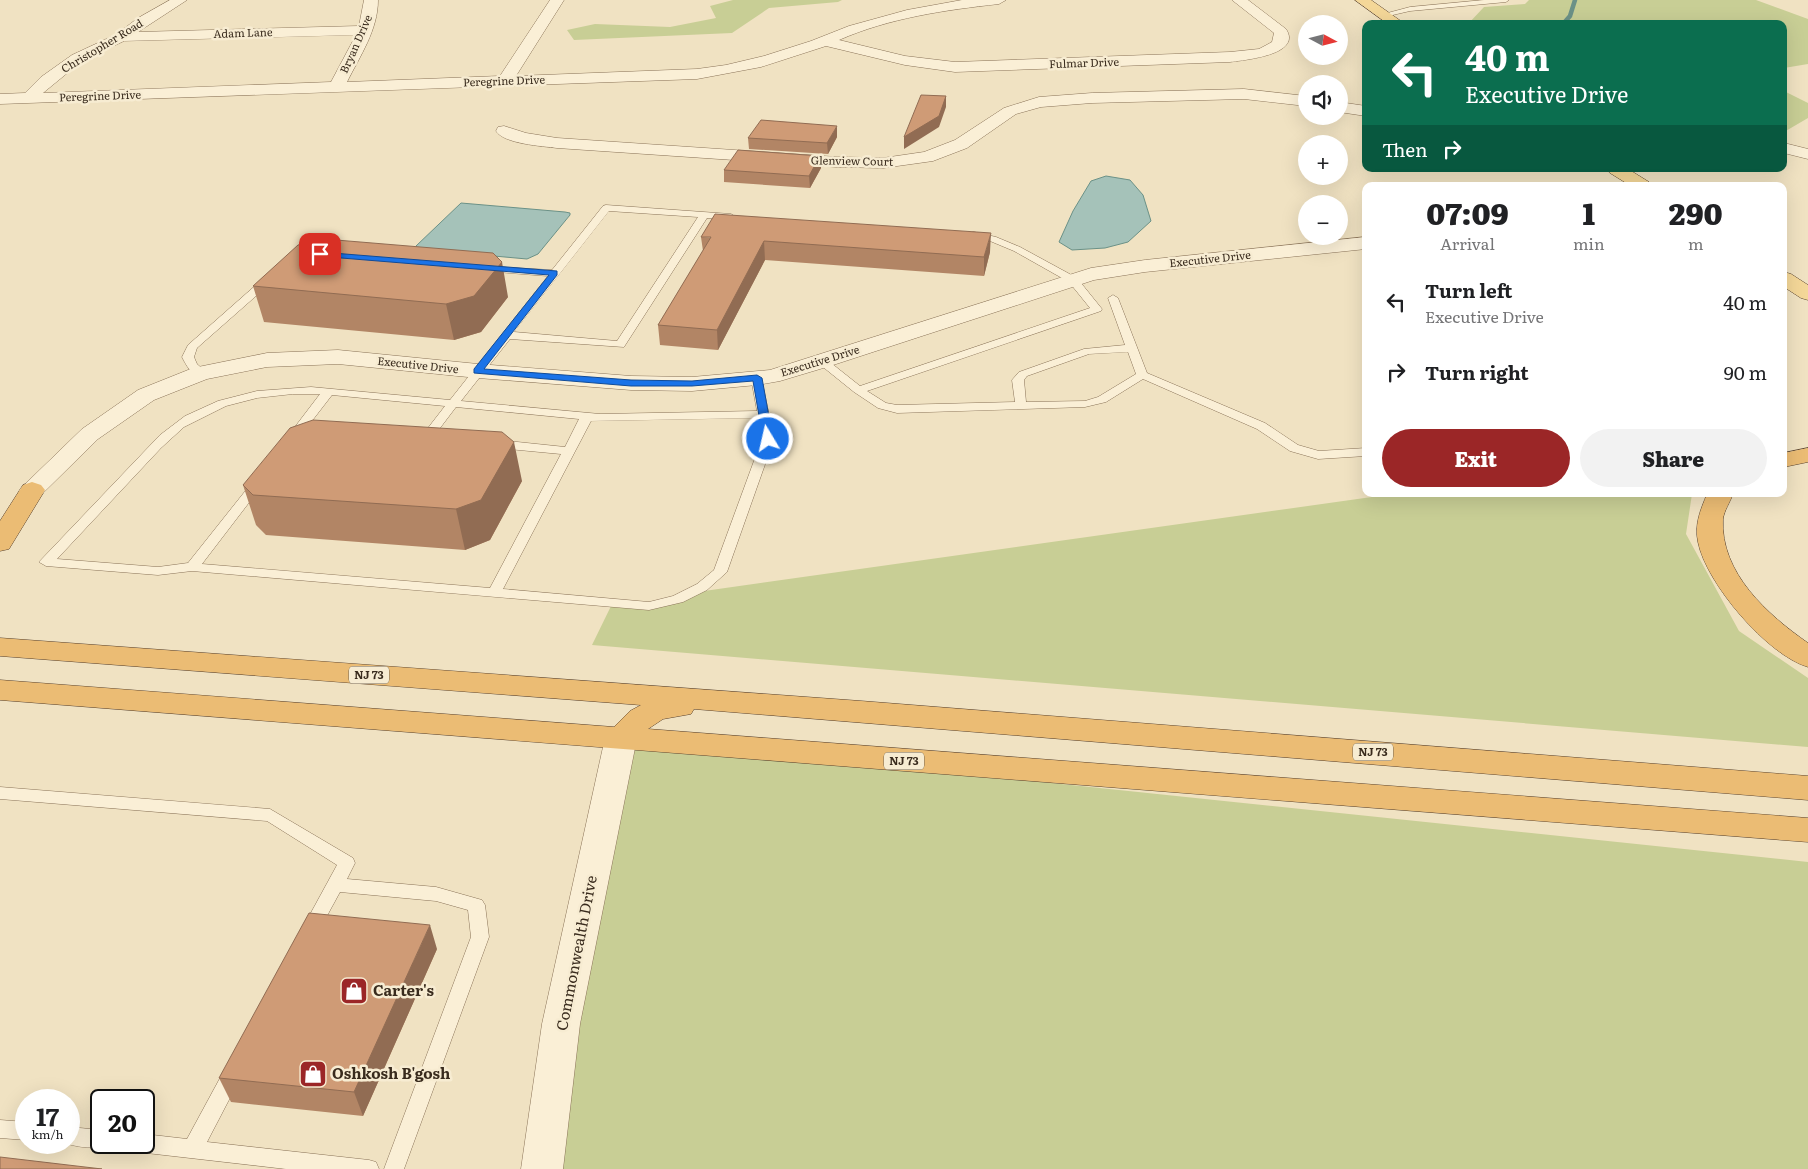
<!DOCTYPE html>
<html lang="en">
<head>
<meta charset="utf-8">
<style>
	:root { --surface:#fff; --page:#f2f2f2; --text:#202124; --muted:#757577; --accent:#9b2627 }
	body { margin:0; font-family:Literata,serif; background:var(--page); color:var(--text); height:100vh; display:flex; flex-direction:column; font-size:19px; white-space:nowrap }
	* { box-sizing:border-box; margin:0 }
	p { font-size:16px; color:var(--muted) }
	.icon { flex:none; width:28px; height:28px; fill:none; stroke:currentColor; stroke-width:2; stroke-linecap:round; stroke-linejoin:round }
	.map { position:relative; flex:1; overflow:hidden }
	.panel { position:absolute; left:1362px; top:182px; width:425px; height:315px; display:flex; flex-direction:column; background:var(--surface); border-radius:10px; box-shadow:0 5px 20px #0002 }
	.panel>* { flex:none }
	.top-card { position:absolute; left:1362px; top:20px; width:425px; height:152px; border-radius:10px; box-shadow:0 5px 20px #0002; background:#0b6e4f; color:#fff; overflow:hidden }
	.needle { width:32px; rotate:97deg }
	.tools { position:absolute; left:1298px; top:15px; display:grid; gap:10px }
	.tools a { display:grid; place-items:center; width:50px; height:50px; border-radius:50%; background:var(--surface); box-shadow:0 5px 20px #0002; font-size:25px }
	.speed { position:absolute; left:15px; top:1089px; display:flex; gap:10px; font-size:25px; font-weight:700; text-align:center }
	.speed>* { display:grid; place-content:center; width:65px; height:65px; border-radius:50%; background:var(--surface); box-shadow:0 5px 20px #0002; line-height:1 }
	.speed small { font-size:12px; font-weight:400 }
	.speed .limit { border:2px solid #111; border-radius:8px; background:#fff; color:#111 }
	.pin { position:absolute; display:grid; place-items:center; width:42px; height:42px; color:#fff; margin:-21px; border-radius:10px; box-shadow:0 2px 8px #0006 }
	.me { position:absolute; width:55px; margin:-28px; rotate:351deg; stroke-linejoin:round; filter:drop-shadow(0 0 4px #0008) }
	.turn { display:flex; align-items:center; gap:18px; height:105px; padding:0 20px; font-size:22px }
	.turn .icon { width:65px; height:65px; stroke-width:2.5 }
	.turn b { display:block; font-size:35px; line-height:42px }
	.then { display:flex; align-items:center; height:48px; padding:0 20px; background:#0003; gap:10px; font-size:19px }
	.eta { display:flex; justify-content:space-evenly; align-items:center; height:85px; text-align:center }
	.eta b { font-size:30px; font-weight:800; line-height:35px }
	.action { display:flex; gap:10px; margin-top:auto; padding:10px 20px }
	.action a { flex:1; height:58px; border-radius:30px; background:var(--accent); color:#fff; font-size:20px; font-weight:800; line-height:58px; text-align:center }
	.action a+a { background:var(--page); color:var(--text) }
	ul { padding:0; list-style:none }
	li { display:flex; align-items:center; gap:15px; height:70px; padding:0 20px }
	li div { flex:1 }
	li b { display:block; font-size:19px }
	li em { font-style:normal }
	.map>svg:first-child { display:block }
</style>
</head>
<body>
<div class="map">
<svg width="1808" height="1169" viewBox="0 0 1808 1169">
	<rect width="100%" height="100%" fill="#f0e2c2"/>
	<path fill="#c8ce95" d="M 733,0 L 842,0 L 838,2 L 769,8 L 732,33 L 574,40 L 567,30 L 595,24 L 670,27 L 716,18 L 710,6 Z
		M 1529,0 L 1756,0 L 1808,19 L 1808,64 L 1784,68 L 1784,24 L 1468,24 L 1484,7 L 1525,4 Z
		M 1784,91 L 1808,103 L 1808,118 L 1784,132 Z
		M 1393,494 L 1692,494 L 1686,534 L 1739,631 L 1808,678 L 1808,747 L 592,645 L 612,604 L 649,606 L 690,593 Z
		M 621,738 L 1808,862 L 1808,1169 L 542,1169 Z"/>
	<path fill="#a5c2b9" stroke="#6b9187" d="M 1106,176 L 1130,180 L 1143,195 L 1151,221 L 1128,242 L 1105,248 L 1072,250 L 1059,242 L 1073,211 L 1091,181 Z
		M 461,203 L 565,212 L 570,213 L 570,215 L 538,254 L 527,259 L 416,249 L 416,246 Z"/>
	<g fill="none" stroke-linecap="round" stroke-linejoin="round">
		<path stroke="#6b9187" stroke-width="4.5" d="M 1563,24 L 1570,16 L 1575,0"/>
		<g stroke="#8a7358" stroke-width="1">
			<path id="service" d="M 1484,0 L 1509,0 L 1506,2 L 1410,11 L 1384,17 L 1380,15 L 1410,7 Z
				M 606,205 L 731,214 L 736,217 L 731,220 L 707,218 L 624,347 L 510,339 L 461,401 L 600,414 L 757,411 L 751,378 L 757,375 L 761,376 L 774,439 L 727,572 L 707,590 L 683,602 L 649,610 L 192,571 L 158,575 L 46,566 L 39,562 L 160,435 L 185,416 L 218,401 L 257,391 L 311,387 L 450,400 L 548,276 L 484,271 L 480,270 L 480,266 L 552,270 L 603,206 ZM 609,211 L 698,217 L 617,341 L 514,332 ZM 293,394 L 320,394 L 288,436 L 294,440 L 298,439 L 332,395 L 445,406 L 421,437 L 427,441 L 431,440 L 456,407 L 579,419 L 565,447 L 498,440 L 492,444 L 498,448 L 561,454 L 490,588 L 202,564 L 264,483 L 258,479 L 254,480 L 188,563 L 158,567 L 57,559 L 161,448 L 184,427 L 226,406 L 257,398 ZM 758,418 L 762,439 L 714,570 L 697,584 L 673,596 L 649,602 L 503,589 L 591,421 Z
				M 974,232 L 996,237 L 1020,247 L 1077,278 L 1102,309 L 1101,311 L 867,391 L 886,403 L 897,405 L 1015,402 L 1012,380 L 1019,372 L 1084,349 L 1125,345 L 1108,298 L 1113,295 L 1118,298 L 1147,373 L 1265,423 L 1298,445 L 1319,451 L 1366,448 L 1366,456 L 1318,459 L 1290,451 L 1257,429 L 1143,379 L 1106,402 L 1085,407 L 897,413 L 878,408 L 854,392 L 818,363 L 816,361 L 818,359 L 826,359 L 860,386 L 1090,308 L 1069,282 L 1014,251 L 990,241 L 971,237 L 971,233 ZM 1128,352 L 1136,374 L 1098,397 L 1085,401 L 1026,402 L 1024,380 L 1027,376 L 1089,354 Z
				M 269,276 L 274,279 L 273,281 L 197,348 L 194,357 L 197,364 L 207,373 L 205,375 C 193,378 187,367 182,357 L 188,345 L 265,277 Z
				M 0,787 L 270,809 L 353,858 L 355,863 L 347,879 L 436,887 L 482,900 L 485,905 L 489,937 L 404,1169 L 384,1169 L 471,937 L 468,910 L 436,901 L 340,892 L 316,936 L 310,938 L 304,936 L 301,931 L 337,865 L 267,821 L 0,799 Z
				M 233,1065 L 240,1067 L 243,1073 L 207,1142 L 369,1160 L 376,1162 L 379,1169 L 286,1169 L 129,1151 L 122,1148 L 119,1142 L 144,1142 L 144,1134 L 187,1139 L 226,1067 Z
				M 0,1120 L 26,1122 L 26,1140 L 0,1138 Z
				M 69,1127 L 101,1130 L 101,1142 L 109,1142 L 108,1145 C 95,1150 75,1147 62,1142 L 69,1142 Z"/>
		</g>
		<g stroke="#8a7358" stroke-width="1">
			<path id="minor" d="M 170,0 L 187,0 L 138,32 L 359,26 L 364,0 L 378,0 C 378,30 360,56 347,82 L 500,76 L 550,0 L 564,0 L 516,76 L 697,69 L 726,65 L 764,56 L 811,41 L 849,26 L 907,10 L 962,0 L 1006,0 L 999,4 C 945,10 889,18 839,40 L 905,56 L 955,62 L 1230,52 L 1259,49 L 1272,42 L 1274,33 L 1232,0 L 1248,0 L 1286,29 C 1303,55 1244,60 1230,62 L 955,72 L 905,65 L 826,46 L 761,67 L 697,79 L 0,104 L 0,94 L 25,93 L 41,77 L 72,55 L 117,34 L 138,18 ZM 356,35 L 331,82 L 43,93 L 82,61 L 124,41 Z
				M 1244,89 L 1306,96 L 1306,106 L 1244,99 L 1092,103 L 1041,107 L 1016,114 L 967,148 L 933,161 L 883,168 L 837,167 L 557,148 C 542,146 504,144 496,131 L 498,127 L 504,126 L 526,133 L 557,138 L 837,157 L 883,158 L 924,152 L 955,140 L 1004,108 L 1039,97 L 1092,93 Z
				M 1339,102 L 1366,106 L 1366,116 L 1339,112 Z
				M 1784,143 L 1808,149 L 1808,159 L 1784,153 Z
				M 1366,237 L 1366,249 L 1145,272 L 1094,280 L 830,366 L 780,381 L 757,385 L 692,391 L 631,390 L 478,378 L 338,364 L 267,367 L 207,379 L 154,400 L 98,439 L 41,495 L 32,498 L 23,495 L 19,490 L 82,429 L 138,390 L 193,368 L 267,353 L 338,350 L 478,364 L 631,376 L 692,377 L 770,370 L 814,356 L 1091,268 L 1145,260 Z"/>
		</g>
		<g stroke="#8a7358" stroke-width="1">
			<path id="tertiary" d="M 621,727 L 632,730 L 637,738 L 580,1024 L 563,1169 L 521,1169 L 542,1024 L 605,738 L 610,730 Z"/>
		</g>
		<g stroke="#58412d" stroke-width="1">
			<path id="primary" d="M 1355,0 L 1371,0 L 1405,24 L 1388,24 Z
				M 1607,169 L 1628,169 L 1649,182 L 1652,186 L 1631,186 L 1610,173 Z
				M 1784,272 L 1791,274 L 1808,285 L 1808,300 L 1801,298 L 1784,287 Z"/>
		</g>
		<g stroke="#58412d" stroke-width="1">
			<path id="trunk" d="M 1808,448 L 1808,462 L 1784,467 L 1784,453 Z
				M 32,482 L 41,485 L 45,490 L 9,549 L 0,551 L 0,521 L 23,485 Z
				M 1707,494 L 1733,494 C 1730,502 1724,511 1723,519 C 1720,573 1768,615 1808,643 L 1808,667 C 1767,655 1706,583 1698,542 C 1694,524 1701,509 1707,494 Z
				M 0,638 L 861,701 L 1808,776 L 1808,800 L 694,709 L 691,714 L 663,719 L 648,729 L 1808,818 L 1808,842 L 0,700 L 0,680 L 614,727 L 630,711 L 641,705 L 0,656 Z"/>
		</g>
		<use href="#service" fill="#faefd6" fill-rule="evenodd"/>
		<use href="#minor" fill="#faefd6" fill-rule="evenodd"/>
		<use href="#tertiary" fill="#faefd6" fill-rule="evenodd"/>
		<use href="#primary" fill="#f4d798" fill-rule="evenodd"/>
		<use href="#trunk" fill="#ebbc74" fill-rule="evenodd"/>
	</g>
	<path fill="#b28565" d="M 837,137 L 828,154 L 749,149 L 748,138 Z
		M 820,156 L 821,168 L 810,188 L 724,182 L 724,170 Z
		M 701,237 L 990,252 L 984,276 L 765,260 L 718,350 L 660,345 L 658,325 L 703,251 Z
		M 253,286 L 508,297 L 481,332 L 454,340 L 264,322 Z
		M 522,481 L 490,540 L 465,550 L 266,535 L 256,525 L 243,485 Z
		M 437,949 L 363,1116 L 231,1102 L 219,1078 Z"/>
	<path fill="#916c53" d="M 946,96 L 946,107 L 939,127 L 904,149 L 904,137 Z
		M 837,126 L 837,137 L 828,154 L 827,143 Z
		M 820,156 L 821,168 L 810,188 L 809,176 Z
		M 991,233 L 990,252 L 984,276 L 984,257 Z
		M 764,241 L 765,260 L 718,350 L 717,330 Z
		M 502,262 L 508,297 L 481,332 L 454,340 L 446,304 Z
		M 514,442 L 522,481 L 490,540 L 465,550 L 456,509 Z
		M 430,925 L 437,949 L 363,1116 L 354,1092 Z"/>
	<path fill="#cf9b76" stroke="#916c53" d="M 921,95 L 946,96 L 939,116 L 904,137 Z
		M 761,120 L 837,126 L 827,143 L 748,138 Z
		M 738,150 L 820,156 L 809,176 L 724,170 Z
		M 715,214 L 991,233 L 984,257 L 764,241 L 717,330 L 658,325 L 711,237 L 701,237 Z
		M 324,239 L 493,253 L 502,262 L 474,296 L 446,304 L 253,286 L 298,245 Z
		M 313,420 L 502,432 L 514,442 L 481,500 L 456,509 L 253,495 L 243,485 L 290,428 Z
		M 309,913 L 430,925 L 354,1092 L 219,1078 Z
		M 0,1157 L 102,1169 L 0,1169 Z"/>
	<path fill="#1a73e8" stroke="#114b97" d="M 320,252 L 557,271 L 557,275 L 484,369 L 631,380 L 692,381 L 757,375 L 762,378 L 773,439 L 768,442 L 763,439 L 753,381 L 692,386 L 631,386 L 474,373 L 474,369 L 549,275 L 317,256 L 317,253 Z"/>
	<defs>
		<g id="shop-square" transform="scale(1.4375)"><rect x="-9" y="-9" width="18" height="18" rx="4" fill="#9b2627" stroke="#f7ecd2"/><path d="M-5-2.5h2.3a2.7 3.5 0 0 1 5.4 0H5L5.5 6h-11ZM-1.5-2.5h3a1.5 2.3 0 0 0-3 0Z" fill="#fff"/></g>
	</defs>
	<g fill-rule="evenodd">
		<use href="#shop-square" x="354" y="991"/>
		<use href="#shop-square" x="313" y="1074"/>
	</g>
	<g text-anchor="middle" stroke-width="5" stroke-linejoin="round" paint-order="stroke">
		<g font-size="11" fill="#392b1d" stroke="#f7ecd2">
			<text transform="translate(243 33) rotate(-2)" y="4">Adam Lane</text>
			<text transform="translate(356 44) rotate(-66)" y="4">Bryan Drive</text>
			<text transform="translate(102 46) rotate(-31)" y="4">Christopher Road</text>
			<text transform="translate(1084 63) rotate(-2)" y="4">Fulmar Drive</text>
			<text transform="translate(504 81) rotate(-2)" y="4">Peregrine Drive</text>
			<text transform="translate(100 96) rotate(-2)" y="4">Peregrine Drive</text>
			<text transform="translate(852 161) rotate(1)" y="4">Glenview Court</text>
			<text transform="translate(1210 259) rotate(-6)" y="4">Executive Drive</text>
			<text transform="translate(820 361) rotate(-17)" y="4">Executive Drive</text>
			<text transform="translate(418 365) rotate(6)" y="4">Executive Drive</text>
		</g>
		<g fill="#f7ecd2" stroke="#726553" stroke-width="1">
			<rect x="349" y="666.5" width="40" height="17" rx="4"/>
			<rect x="1353" y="743.5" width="40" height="17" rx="4"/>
			<rect x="884" y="752.5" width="40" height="17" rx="4"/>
		</g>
		<g font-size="11" font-weight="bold" fill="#392b1d">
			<text x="369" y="679">NJ 73</text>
			<text x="1373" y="756">NJ 73</text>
			<text x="904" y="765">NJ 73</text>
		</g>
		<g font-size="15" fill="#392b1d" stroke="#f7ecd2">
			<text transform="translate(577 953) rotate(-79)" y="5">Commonwealth Drive</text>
		</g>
		<g font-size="15" font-weight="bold" fill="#392b1d" stroke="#f7ecd2" text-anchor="start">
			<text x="373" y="996">Carter's</text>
			<text x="332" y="1079">Oshkosh B'gosh</text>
		</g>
	</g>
</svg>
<div class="tools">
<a><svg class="needle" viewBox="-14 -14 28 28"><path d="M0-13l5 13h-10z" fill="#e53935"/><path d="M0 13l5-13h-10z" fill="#757577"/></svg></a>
<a><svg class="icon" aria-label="sound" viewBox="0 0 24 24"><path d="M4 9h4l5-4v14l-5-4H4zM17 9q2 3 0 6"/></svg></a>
<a>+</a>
<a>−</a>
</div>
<div class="speed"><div>17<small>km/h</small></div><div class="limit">20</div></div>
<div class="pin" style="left:320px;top:254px;background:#d93025"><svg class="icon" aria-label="arrive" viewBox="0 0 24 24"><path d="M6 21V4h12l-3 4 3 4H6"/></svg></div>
<svg class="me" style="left:768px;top:439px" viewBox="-20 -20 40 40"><circle r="17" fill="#1a73e8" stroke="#fff" stroke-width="3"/><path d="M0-11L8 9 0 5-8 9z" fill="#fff"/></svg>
<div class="top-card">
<div class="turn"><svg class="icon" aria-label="left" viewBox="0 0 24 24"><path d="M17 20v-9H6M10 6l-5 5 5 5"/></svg><div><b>40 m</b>Executive Drive</div></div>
<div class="then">Then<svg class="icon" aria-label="right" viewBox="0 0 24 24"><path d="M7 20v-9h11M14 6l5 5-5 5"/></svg></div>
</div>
<section class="panel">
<div class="eta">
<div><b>07:09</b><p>Arrival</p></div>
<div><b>1</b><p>min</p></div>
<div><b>290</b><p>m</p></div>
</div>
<ul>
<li><svg class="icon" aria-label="left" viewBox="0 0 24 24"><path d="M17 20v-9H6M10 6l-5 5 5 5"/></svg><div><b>Turn left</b><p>Executive Drive</p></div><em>40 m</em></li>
<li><svg class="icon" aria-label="right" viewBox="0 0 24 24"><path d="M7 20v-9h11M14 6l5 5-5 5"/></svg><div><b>Turn right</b></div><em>90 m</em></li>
</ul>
<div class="action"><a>Exit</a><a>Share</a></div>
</section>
</div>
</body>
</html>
